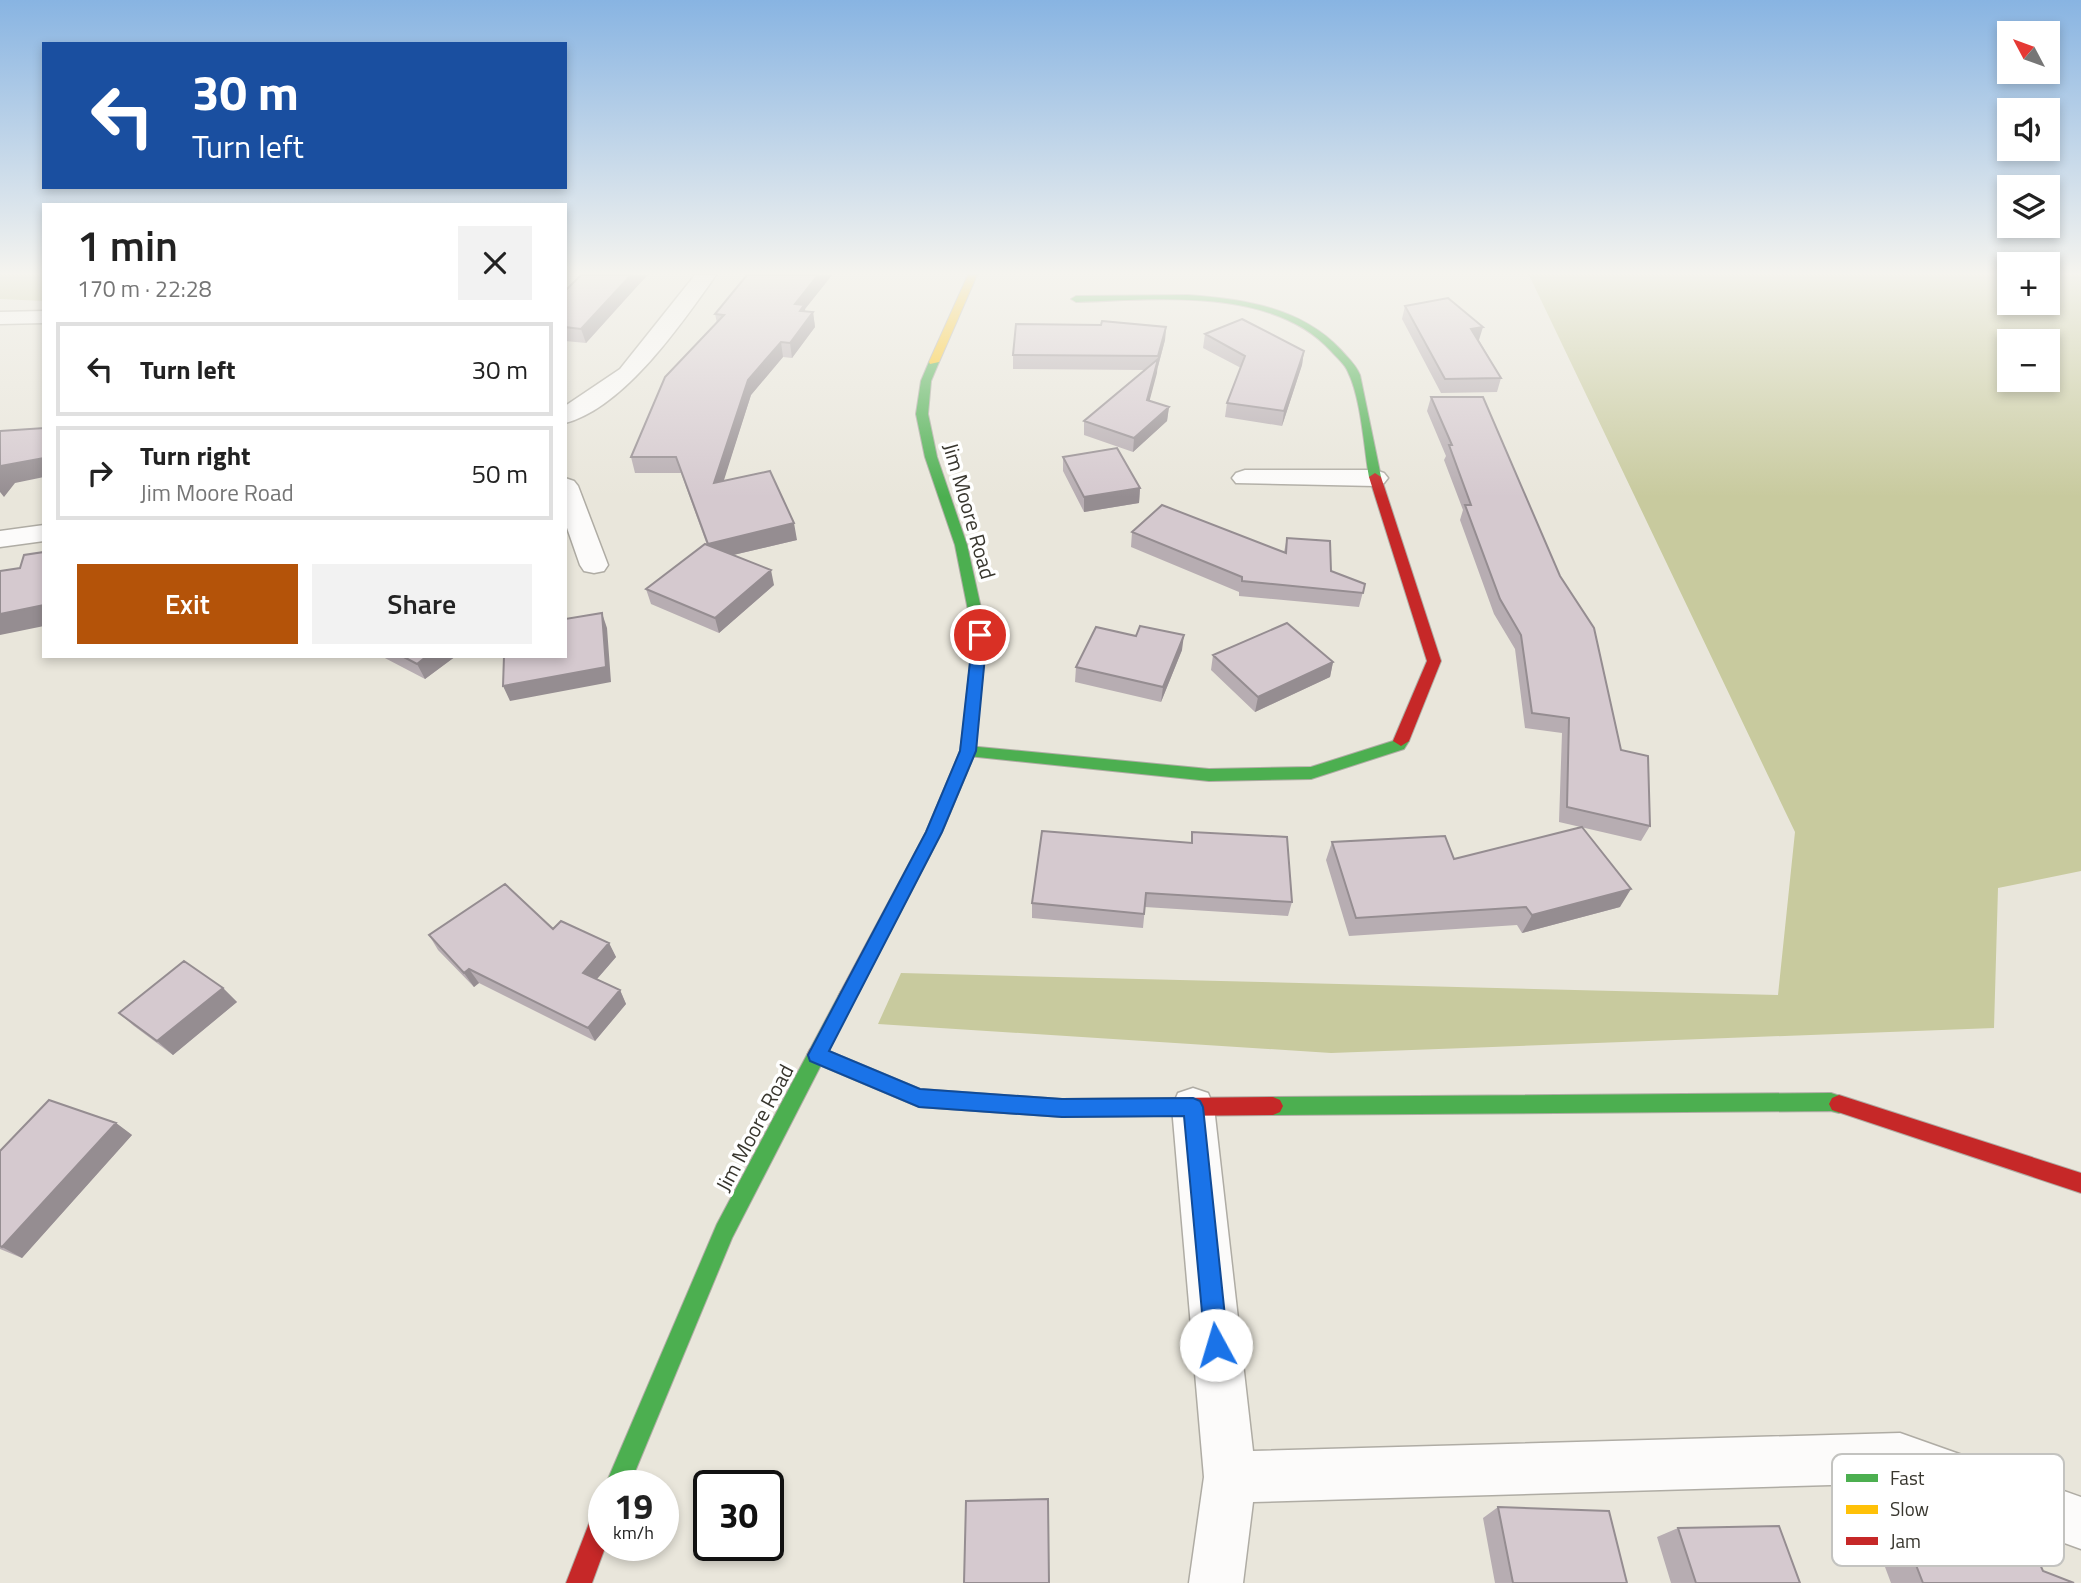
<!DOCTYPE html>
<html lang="en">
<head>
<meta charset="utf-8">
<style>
	:root { --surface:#fff; --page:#f2f2f2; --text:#222; --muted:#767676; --line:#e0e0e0; --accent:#b45309 }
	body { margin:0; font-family:"Titillium Web",sans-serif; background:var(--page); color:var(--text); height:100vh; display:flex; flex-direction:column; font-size:26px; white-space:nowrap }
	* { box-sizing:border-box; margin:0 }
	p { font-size:23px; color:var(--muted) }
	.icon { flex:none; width:38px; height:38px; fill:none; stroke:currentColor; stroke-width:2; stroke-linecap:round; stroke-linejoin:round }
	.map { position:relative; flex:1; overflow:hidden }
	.details { position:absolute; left:42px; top:203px; width:525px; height:455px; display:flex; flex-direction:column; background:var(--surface); border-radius:0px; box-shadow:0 4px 10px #0003 }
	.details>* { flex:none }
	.top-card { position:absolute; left:42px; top:42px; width:525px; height:147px; border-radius:0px; box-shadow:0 4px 10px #0003; background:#1a4fa0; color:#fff; overflow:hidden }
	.needle { width:46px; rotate:311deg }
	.fabs { position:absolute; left:1997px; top:21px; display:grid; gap:14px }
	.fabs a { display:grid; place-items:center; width:63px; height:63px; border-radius:0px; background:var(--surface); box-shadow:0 4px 10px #0003; font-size:35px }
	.speed { position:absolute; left:588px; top:1470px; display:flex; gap:14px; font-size:35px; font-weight:700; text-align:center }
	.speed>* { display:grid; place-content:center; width:91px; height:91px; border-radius:50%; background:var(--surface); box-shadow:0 4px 10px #0003; line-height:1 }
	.speed small { font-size:18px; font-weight:400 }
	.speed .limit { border:4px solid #111; border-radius:10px; background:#fff; color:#111 }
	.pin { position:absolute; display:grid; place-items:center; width:60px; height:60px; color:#fff; margin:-30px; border:4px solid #fff; border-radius:50%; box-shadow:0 2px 7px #0007 }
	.me { position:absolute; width:77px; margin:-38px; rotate:354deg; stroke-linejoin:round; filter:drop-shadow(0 0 5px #0008) }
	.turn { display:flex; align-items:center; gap:24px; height:147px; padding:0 35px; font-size:32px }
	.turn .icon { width:91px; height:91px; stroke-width:2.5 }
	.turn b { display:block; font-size:49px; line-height:60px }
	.round { display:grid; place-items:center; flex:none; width:74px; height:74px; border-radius:0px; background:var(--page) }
	.head { display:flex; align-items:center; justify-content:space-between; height:119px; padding:0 35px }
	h1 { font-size:42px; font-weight:600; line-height:52px }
	.cta { display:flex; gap:14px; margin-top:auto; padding:14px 35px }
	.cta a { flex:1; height:80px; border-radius:0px; background:var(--accent); color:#fff; font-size:28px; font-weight:600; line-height:80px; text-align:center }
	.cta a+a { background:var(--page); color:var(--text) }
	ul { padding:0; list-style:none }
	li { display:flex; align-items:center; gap:21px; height:94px; margin:0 14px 10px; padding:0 21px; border:4px solid var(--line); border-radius:0px }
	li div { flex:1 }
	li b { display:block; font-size:26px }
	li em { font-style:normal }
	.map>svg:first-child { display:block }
</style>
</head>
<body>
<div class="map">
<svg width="2081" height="1583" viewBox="0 0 2081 1583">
	<rect width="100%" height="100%" fill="#e9e6db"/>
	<path fill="#c8ca9e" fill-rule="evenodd" d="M 0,275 L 44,275 L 44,301 L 0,299 Z
		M 1529,275 L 2009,275 L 2009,303 L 2048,303 L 2048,275 L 2081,275 L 2081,871 L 1998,888 L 1994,1028 L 1331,1053 L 878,1024 L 901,973 L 1778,995 L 1795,832 ZM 2009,341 L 2048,341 L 2048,380 L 2009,380 Z"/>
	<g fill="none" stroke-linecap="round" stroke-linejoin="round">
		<g stroke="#afaca4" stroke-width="3">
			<path id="street" d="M 695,275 L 716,275 C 682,323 624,408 565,423 L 565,406 L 620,369 Z
				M 44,311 L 44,323 L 0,324 L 0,312 Z
				M 1245,470 L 1375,470 L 1384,473 L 1388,478 L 1384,483 L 1375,486 L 1236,483 L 1232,478 L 1236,473 Z
				M 565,478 L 574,481 L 578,486 L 608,565 L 604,571 L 594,573 L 584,571 L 580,565 L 565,522 Z
				M 44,525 L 44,541 L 0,547 L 0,531 Z
				M 1193,1088 L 1208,1093 L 1214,1107 L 1253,1451 L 1900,1433 L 2081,1497 L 2081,1549 L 1900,1483 L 1253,1502 L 1243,1583 L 1189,1583 L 1204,1477 L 1172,1107 L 1178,1093 Z"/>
		</g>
		<g stroke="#afaca4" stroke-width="2">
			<path id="fast" d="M 1188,295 C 1243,299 1301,307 1341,350 C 1348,358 1356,365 1360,375 L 1381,477 L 1379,480 L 1375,481 L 1369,477 C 1364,447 1361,398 1348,372 C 1345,364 1337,358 1331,351 C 1272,286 1155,300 1076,302 L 1071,299 L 1076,296 Z
				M 934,359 L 939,362 L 931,381 L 928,414 L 937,457 L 967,545 L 987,635 L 977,730 L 970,735 L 963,730 L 973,635 L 955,545 L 925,457 L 916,414 L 921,381 L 929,362 Z
				M 1401,736 L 1409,741 L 1404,749 L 1311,779 L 1209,781 L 968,756 L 960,751 L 968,746 L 1209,769 L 1311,767 L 1393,741 Z
				M 847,989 L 853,991 L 856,997 L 732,1238 L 629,1486 L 605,1486 L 717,1224 L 841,991 Z
				M 1831,1093 L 1846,1098 L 1849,1104 L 1846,1110 L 1839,1113 L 1831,1111 L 1273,1115 L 1266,1112 L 1263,1106 L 1266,1100 L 1273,1097 Z"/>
		</g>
		<g stroke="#afaca4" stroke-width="2">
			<path id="slow" d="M 968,275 L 977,275 L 939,362 L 930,364 L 929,362 Z"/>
		</g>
		<g stroke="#afaca4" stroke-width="2">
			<path id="jam" d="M 1375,473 L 1381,477 L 1441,661 L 1409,741 L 1401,746 L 1393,741 L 1427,661 L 1369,477 Z
				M 970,725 L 977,730 L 976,751 L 942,832 L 853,1003 L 847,1005 L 841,1003 L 838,997 L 841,991 L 926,832 L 960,751 L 963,730 Z
				M 817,1046 L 920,1089 L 1062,1099 L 1273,1097 L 1280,1100 L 1283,1106 L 1280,1112 L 1273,1115 L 1062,1117 L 919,1107 L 810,1061 L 807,1055 L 810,1049 Z
				M 1839,1095 L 2081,1173 L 2081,1193 L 1832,1110 L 1829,1104 L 1832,1098 Z
				M 604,1505 L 604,1545 L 606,1545 L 592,1583 L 566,1583 L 595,1508 Z"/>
		</g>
		<use href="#street" fill="#fcfbfa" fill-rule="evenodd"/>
		<use href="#fast" fill="#4caf50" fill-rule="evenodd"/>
		<use href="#slow" fill="#ffc107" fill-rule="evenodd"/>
		<use href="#jam" fill="#c62828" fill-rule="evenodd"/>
	</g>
	<path fill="#b7adb2" d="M 581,275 L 648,275 L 641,282 L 586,343 L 565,341 L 565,291 Z
		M 747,275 L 832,275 L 805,309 L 805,311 L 813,312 L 815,327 L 792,358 L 783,357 L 751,395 L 723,481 L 797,540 L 733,555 L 774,585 L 719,633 L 651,604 L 646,589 L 707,545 L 681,473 L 635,473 L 631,457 L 717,323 L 715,314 Z
		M 1405,306 L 1479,340 L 1501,378 L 1497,392 L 1441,393 L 1402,319 Z
		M 1166,327 L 1165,340 L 1149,401 L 1169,407 L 1167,421 L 1133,452 L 1084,435 L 1084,421 L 1144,370 L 1013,369 L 1013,355 Z
		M 1205,334 L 1304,351 L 1302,365 L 1282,426 L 1225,417 L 1227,403 L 1241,368 L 1203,348 Z
		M 1431,397 L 1621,750 L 1650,826 L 1641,841 L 1559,822 L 1562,733 L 1525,728 L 1515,649 L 1494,614 L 1460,520 L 1463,510 L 1444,460 L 1446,456 L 1427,411 Z
		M 1063,457 L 1140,488 L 1139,503 L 1084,512 L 1063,471 Z
		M 1132,532 L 1284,552 L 1287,538 L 1331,571 L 1365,584 L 1359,607 L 1239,596 L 1239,592 L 1131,547 Z
		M 1182,650 L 1161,702 L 1075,682 L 1076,667 Z
		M 1213,655 L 1333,662 L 1330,677 L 1255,712 L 1211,670 Z
		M 381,656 L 456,656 L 425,679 Z
		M 1192,832 L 1292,902 L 1288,916 L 1145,907 L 1143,928 L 1032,918 L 1032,903 L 1191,843 Z
		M 1332,842 L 1454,859 L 1620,907 L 1522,933 L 1517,925 L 1349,936 L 1326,860 Z
		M 553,929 L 609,943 L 616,957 L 597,979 L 620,990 L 626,1004 L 595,1041 L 479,983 L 474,987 L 438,950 L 429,935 Z
		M 223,988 L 237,1002 L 173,1055 L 134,1026 L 119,1013 Z
		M 116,1123 L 132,1135 L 22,1258 L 0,1249 L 0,1151 Z
		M 1498,1507 L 1627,1583 L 1495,1583 L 1483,1518 Z
		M 1678,1528 L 1800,1583 L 1671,1583 L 1657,1537 Z
		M 1904,1534 L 2043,1571 L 2074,1583 L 1891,1583 L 1876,1543 Z"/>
	<path fill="#958d91" d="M 631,275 L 648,275 L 641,282 L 586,343 L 581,329 Z
		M 818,275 L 832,275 L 805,309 L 807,320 L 795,304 Z
		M 813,312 L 815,327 L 792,358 L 790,343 Z
		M 1166,327 L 1165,340 L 1157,370 L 1158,356 Z
		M 1483,327 L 1479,340 L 1467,343 L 1471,329 Z
		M 781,342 L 783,357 L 751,395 L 718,499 L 714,483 L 748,380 Z
		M 1304,351 L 1302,365 L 1282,426 L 1284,411 Z
		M 1158,359 L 1157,373 L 1146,414 L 1147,400 Z
		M 1169,407 L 1167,421 L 1133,452 L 1134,438 Z
		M 44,458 L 44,477 L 15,483 L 4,497 L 0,492 L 0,467 L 1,466 Z
		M 1140,488 L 1139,503 L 1084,512 L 1084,497 Z
		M 794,523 L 797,540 L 712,560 L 708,544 Z
		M 771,570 L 774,585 L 719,633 L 715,618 Z
		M 44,605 L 44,626 L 0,635 L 0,614 Z
		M 602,613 L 607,628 L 611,682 L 510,701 L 503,686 Z
		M 1184,635 L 1182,650 L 1161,702 L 1163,687 Z
		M 427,656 L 456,656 L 425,679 L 417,664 Z
		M 1333,662 L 1330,677 L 1255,712 L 1258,697 Z
		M 1631,889 L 1620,907 L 1522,933 L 1532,915 Z
		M 609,943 L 616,957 L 590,987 L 583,973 Z
		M 469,969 L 479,983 L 474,987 L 464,973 Z
		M 223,988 L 237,1002 L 173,1055 L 157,1041 Z
		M 620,990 L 626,1004 L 595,1041 L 588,1028 Z
		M 116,1123 L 132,1135 L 22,1258 L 2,1247 Z"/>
	<path fill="#d5c9cf" stroke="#958d91" stroke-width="2" d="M 581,275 L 631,275 L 581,329 L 565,327 L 565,291 Z
		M 747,275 L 818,275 L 795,304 L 804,305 L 800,311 L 813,312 L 790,343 L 781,342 L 748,380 L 714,483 L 770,471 L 794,523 L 708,544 L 676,457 L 631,457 L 665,377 L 724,315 L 715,314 Z
		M 1448,298 L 1483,327 L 1471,329 L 1501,378 L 1445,379 L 1405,306 Z
		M 1242,319 L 1304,351 L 1284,411 L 1227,403 L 1245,356 L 1205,334 Z
		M 1102,321 L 1166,327 L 1158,356 L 1013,355 L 1016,324 L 1101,325 Z
		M 1158,359 L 1147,400 L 1169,407 L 1134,438 L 1084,421 Z
		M 1431,397 L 1483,397 L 1560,576 L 1594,628 L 1621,750 L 1648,756 L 1650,826 L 1567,807 L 1569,718 L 1532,713 L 1521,635 L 1500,599 L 1465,505 L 1471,505 L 1449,445 L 1452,445 Z
		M 44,428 L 44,458 L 1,466 L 0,467 L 0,431 Z
		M 1117,448 L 1140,488 L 1084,497 L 1063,457 Z
		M 1162,505 L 1286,553 L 1287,538 L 1330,541 L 1331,571 L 1365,584 L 1363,593 L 1242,581 L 1242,577 L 1132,532 Z
		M 705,544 L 771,570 L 715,618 L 646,589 Z
		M 44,552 L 44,605 L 0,614 L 0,571 L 20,568 L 24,555 Z
		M 602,613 L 606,667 L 503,686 L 504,656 L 565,656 L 565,619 Z
		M 1287,623 L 1333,662 L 1258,697 L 1213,655 Z
		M 1140,626 L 1184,635 L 1163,687 L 1076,667 L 1096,627 L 1136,636 Z
		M 402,656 L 427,656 L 417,664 Z
		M 1582,827 L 1631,889 L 1532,915 L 1526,907 L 1356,918 L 1332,842 L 1445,836 L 1454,859 Z
		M 1042,831 L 1192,843 L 1192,832 L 1287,837 L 1292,902 L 1146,893 L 1144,914 L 1032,903 Z
		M 505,884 L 553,929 L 561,921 L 609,943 L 583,973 L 620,990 L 588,1028 L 469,969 L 464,973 L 429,935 Z
		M 184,961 L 223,988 L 157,1041 L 119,1013 Z
		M 49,1100 L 116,1123 L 2,1247 L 0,1246 L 0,1151 Z
		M 1048,1499 L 1049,1583 L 964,1583 L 966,1501 Z
		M 1498,1507 L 1609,1511 L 1627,1583 L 1513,1583 Z
		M 1779,1526 L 1800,1583 L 1696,1583 L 1678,1528 Z
		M 1904,1534 L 2029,1540 L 2043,1571 L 2074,1583 L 1923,1583 Z"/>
	<linearGradient id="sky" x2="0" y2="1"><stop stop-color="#88b4e2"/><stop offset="0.55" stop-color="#f5f4ef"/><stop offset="1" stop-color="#f5f4ef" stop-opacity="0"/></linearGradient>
	<rect width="2081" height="497" fill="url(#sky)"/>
	<path fill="#1a73e8" stroke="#114b97" stroke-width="2" d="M 980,631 L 987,635 L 976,751 L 942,832 L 829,1051 L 920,1089 L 1062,1099 L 1193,1098 L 1200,1101 L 1203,1107 L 1228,1345 L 1225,1353 L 1216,1356 L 1208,1353 L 1205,1345 L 1184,1116 L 1062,1117 L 919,1107 L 810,1061 L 808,1055 L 926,832 L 960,751 L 973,635 Z"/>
	<g text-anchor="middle" stroke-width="7" stroke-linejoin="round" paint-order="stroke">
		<g font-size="21" fill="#38362e" stroke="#fff">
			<text transform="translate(969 511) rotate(74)" y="7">Jim Moore Road</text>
			<text transform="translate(755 1128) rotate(-62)" y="7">Jim Moore Road</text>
		</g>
	</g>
	<rect x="1832" y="1454" width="232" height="112" rx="10" fill="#fff" stroke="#c3c3c0" stroke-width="2"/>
	<rect x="1846" y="1474" width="32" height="8" fill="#4caf50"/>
	<rect x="1846" y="1505" width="32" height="9" fill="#ffc107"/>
	<rect x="1846" y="1537" width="32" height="8" fill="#c62828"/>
	<g font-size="19" fill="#38362e">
		<text x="1890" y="1485">Fast</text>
		<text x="1890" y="1516">Slow</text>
		<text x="1890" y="1548">Jam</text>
	</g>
</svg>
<div class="fabs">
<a><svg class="needle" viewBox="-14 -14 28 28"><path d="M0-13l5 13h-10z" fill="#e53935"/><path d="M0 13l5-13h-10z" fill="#767676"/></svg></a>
<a><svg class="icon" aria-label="sound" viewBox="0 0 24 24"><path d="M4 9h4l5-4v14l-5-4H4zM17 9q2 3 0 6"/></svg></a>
<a><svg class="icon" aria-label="layers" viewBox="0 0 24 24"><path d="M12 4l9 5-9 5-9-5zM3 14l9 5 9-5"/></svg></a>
<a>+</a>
<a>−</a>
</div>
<div class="speed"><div>19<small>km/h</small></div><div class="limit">30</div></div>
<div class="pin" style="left:980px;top:635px;background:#d93025"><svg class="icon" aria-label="arrive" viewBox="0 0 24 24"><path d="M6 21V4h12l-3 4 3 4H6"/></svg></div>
<svg class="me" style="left:1216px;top:1345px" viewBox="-20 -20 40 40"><circle r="19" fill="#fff"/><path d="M0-13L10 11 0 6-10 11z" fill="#1a73e8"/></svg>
<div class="top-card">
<div class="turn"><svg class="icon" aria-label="left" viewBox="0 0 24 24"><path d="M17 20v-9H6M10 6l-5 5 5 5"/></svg><div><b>30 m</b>Turn left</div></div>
</div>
<section class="details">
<div class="head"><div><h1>1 min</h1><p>170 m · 22:28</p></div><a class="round"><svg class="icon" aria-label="close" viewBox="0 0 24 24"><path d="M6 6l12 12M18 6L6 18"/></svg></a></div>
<ul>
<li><svg class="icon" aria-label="left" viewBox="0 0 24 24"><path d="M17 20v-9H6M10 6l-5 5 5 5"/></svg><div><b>Turn left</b></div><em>30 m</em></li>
<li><svg class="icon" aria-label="right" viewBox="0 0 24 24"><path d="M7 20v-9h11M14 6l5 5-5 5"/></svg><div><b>Turn right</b><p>Jim Moore Road</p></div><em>50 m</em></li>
</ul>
<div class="cta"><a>Exit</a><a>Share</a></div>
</section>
</div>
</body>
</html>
